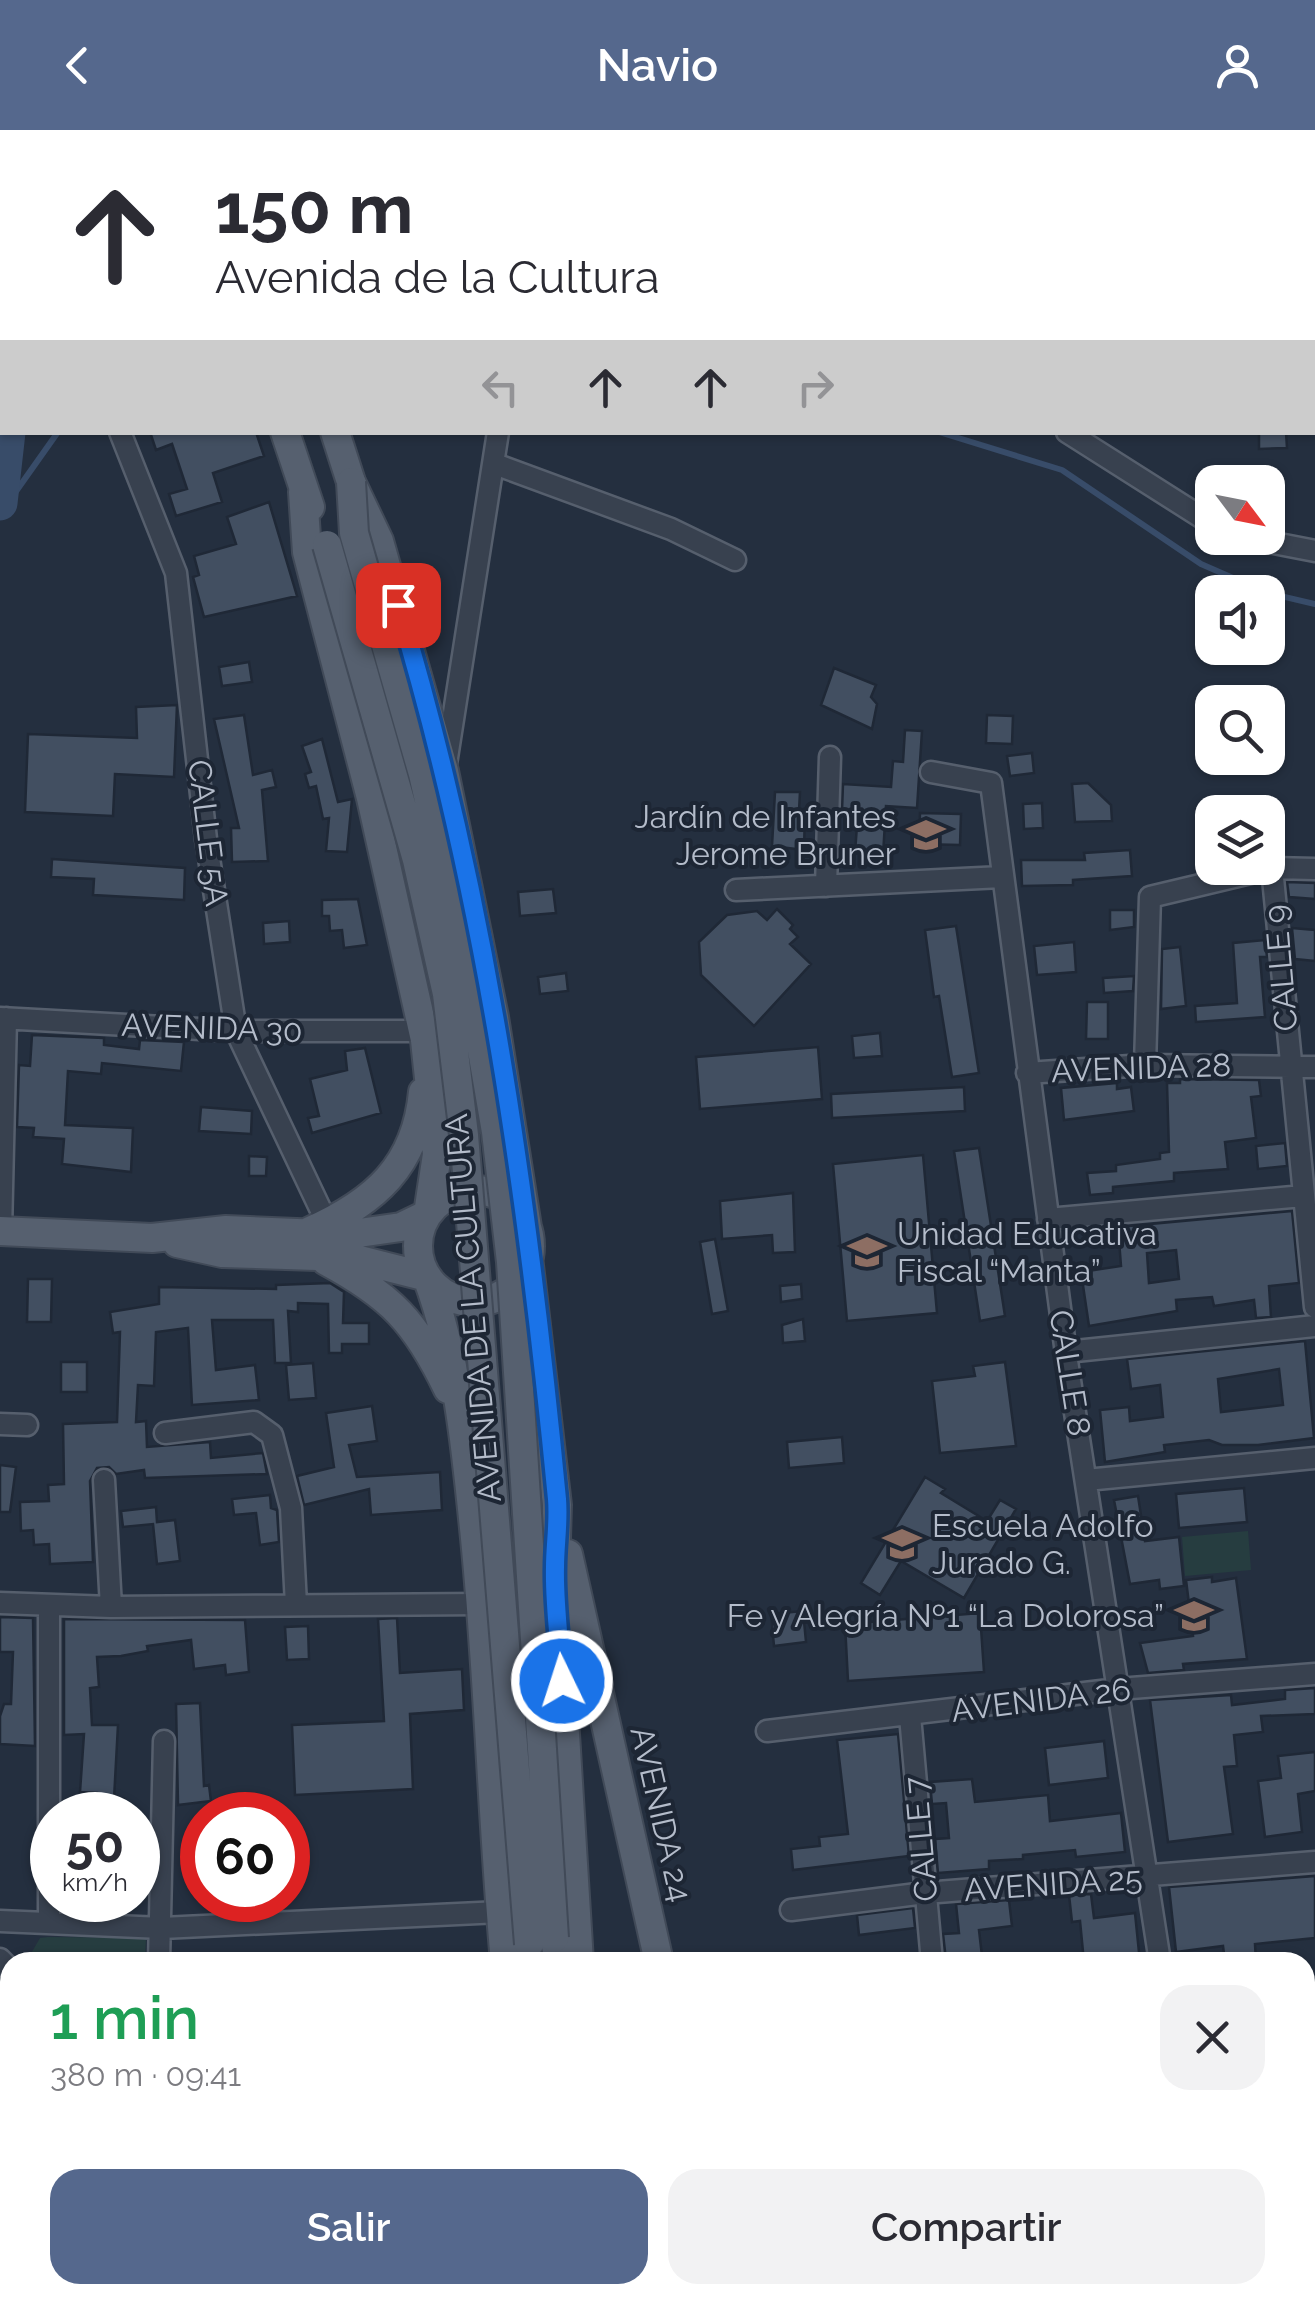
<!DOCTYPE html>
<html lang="es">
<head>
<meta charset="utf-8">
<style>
	:root { --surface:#fff; --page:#f2f2f3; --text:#2b2b33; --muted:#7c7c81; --accent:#55688d }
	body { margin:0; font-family:Raleway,sans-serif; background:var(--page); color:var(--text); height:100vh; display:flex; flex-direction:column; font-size:38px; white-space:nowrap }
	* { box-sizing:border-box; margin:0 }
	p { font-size:32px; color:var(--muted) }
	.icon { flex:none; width:55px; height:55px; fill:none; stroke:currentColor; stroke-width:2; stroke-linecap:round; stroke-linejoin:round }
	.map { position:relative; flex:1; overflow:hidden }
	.panel { position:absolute; left:0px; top:1822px; width:1315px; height:352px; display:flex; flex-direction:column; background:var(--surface); border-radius:30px 30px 0 0; box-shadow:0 2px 8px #0004 }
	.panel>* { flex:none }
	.top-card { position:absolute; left:0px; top:0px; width:1315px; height:305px; box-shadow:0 2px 8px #0004; background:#fff; color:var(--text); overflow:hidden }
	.needle { width:65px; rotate:122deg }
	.tools { position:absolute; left:1195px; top:335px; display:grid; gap:20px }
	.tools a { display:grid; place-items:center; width:90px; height:90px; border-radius:20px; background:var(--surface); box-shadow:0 2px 8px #0004; font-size:50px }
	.speed { position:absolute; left:30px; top:1662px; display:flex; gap:20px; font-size:50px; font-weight:700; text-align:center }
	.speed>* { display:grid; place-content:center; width:130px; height:130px; border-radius:50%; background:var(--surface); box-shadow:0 2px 8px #0004; line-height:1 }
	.speed small { font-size:25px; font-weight:400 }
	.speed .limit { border:15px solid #d22; background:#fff; color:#111 }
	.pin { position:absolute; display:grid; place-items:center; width:85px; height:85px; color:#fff; margin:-42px; border-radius:20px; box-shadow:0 5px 15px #0006 }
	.me { position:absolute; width:110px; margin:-55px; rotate:356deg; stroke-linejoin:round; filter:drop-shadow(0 0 8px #0008) }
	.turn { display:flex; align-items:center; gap:35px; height:210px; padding:0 50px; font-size:45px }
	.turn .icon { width:130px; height:130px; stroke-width:2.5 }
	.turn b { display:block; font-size:70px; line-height:85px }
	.lanes { display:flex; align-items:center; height:95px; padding:0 50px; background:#0003; justify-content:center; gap:50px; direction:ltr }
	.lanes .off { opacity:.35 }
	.round { display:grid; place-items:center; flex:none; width:105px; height:105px; border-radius:30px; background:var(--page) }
	.overview { display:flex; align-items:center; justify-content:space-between; height:170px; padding:0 50px }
	h1 { font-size:60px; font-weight:600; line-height:75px; color:#1e9e55 }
	.cta { display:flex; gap:20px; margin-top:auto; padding:20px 50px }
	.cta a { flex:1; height:115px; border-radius:30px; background:var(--accent); color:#fff; font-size:40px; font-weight:600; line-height:115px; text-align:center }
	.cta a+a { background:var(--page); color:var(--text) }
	header { display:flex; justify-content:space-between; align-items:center; height:130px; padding:0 50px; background:var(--accent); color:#fff; font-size:45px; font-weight:600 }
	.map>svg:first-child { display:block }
</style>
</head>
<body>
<header><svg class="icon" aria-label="back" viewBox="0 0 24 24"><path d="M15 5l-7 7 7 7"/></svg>Navio<svg class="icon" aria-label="person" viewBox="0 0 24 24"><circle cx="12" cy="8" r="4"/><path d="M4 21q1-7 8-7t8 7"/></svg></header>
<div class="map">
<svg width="1315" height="2174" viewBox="0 0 1315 2174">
	<rect width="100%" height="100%" fill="#242f3f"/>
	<path fill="#263d40" d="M 1248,1401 L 1251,1440 L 1185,1446 L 1182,1407 Z
		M 48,1807 L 146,1808 L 145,1832 L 26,1832 L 40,1808 Z"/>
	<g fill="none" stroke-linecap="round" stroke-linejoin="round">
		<path stroke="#384c69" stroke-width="6" d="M 939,302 L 1062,340 L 1201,434 L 1265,462
			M 0,384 L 58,302
			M 1268,463 L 1315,474"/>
		<path stroke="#384c69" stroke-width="35" d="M 39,2 L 39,0
			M 0,373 L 8,302
			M 0,1937 L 10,1947
			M 80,2174 L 82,2165"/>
	</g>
	<path fill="#424f61" stroke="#1f2836" stroke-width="2.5" fill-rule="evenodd" d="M 150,302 L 256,302 L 264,326 L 213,343 L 222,372 L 176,386 L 169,364 L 187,359 L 172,314 L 156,320 Z
		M 1286,302 L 1287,318 L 1259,319 L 1259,303 Z
		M 269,372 L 297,466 L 204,487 L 193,447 L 199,445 L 194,426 L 236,414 L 227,387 Z
		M 249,532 L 252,552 L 222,556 L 219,537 Z
		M 834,538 L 876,555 L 871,567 L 877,574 L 872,599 L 821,575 Z
		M 177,575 L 174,647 L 115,644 L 113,686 L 25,682 L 28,604 L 137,608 L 136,577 Z
		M 244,585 L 253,645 L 272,640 L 276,657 L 262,660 L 268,731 L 232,732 L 231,698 L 239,698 L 214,589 Z
		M 987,585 L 1013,586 L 1012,614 L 986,613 Z
		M 905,600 L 922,601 L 917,678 L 886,676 L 883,725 L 855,723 L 858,682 L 842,681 L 843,654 L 891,657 L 893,631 L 903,632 Z
		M 322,609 L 338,672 L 352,669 L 347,722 L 326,721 L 329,688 L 323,689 L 316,656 L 309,658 L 305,644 L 311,642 L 302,616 Z
		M 1032,623 L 1034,643 L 1010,646 L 1007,626 Z
		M 1088,653 L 1111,675 L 1112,691 L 1075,692 L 1072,654 Z
		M 775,662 L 800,662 L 799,681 L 805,680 L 804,720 L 772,716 Z
		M 1042,673 L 1043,698 L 1024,699 L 1023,674 Z
		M 920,683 L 961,684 L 960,715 L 919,714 Z
		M 1130,720 L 1132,746 L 1073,750 L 1073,755 L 1022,756 L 1021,730 L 1085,730 L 1084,723 Z
		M 52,729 L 185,738 L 184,770 L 93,765 L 94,749 L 51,747 Z
		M 1287,752 L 1315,753 L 1315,769 L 1289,767 Z
		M 553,759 L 556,783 L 520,786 L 518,762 Z
		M 358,769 L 367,815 L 344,818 L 342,800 L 330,801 L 329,786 L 322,786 L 322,770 Z
		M 777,779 L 793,795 L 790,799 L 798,807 L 790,814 L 811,834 L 754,896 L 701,845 L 699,812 L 727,785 L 757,781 L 767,790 Z
		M 1110,780 L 1134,780 L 1134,797 L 1110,800 Z
		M 289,791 L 290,812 L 264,814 L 263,793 Z
		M 956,796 L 979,943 L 952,947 L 939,866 L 934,867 L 925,800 Z
		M 1292,798 L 1315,800 L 1315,831 L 1295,829 Z
		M 1265,810 L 1267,827 L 1260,827 L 1265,887 L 1196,892 L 1195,876 L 1237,873 L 1233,813 Z
		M 1074,812 L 1076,842 L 1037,845 L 1034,816 Z
		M 1180,817 L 1186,876 L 1161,879 L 1162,819 Z
		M 566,843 L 568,861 L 540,864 L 538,847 Z
		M 1134,846 L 1133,861 L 1104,863 L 1103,848 Z
		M 1087,872 L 1108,872 L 1108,909 L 1086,909 Z
		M 880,903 L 882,926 L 854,928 L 852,906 Z
		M 32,905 L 104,908 L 104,915 L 139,919 L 140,910 L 184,912 L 181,941 L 102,933 L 101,944 L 68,941 L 65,995 L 133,998 L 131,1042 L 62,1034 L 64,1009 L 33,1007 L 34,998 L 17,997 L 19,935 L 30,936 Z
		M 818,917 L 822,969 L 700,979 L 696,927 Z
		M 365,918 L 381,983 L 312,1003 L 308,988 L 319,986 L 310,949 L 347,940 L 345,921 Z
		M 1180,949 L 1259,950 L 1261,966 L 1251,967 L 1256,1008 L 1225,1012 L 1228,1039 L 1174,1043 L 1174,1051 L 1113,1057 L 1113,1063 L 1090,1065 L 1087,1043 L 1116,1041 L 1116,1035 L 1160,1029 L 1160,1023 L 1169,1022 L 1167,953 L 1180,953 Z
		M 1117,953 L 1117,959 L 1131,957 L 1134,981 L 1064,990 L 1061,958 Z
		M 964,957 L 965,981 L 832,988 L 831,964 Z
		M 201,977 L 252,981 L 251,1004 L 199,1001 Z
		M 1285,1013 L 1287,1036 L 1258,1039 L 1256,1016 Z
		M 979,1018 L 1005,1186 L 980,1191 L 954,1021 Z
		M 923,1025 L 937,1183 L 847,1191 L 833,1034 Z
		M 249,1026 L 267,1027 L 266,1046 L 249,1046 Z
		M 793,1063 L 795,1122 L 773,1123 L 772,1105 L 722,1109 L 720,1071 Z
		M 1292,1081 L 1299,1153 L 1269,1156 L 1271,1187 L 1256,1188 L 1254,1170 L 1214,1176 L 1212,1167 L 1176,1170 L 1177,1181 L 1089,1196 L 1081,1142 L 1121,1136 L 1118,1097 ZM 1176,1120 L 1179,1149 L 1149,1153 L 1147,1123 Z
		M 715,1109 L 728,1181 L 712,1184 L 700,1112 Z
		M 28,1149 L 52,1149 L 51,1192 L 27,1192 Z
		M 330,1153 L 344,1162 L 343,1193 L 369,1193 L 369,1214 L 342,1214 L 342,1223 L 329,1223 L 328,1174 L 298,1173 L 298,1182 L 288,1181 L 291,1233 L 275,1233 L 273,1190 L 212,1190 L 216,1240 L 255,1235 L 259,1270 L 192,1275 L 188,1198 L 156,1202 L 154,1256 L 138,1255 L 136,1292 L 146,1291 L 147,1317 L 210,1312 L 211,1328 L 263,1323 L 267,1344 L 145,1348 L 144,1340 L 116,1344 L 109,1337 L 97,1338 L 90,1351 L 93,1432 L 50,1434 L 49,1414 L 34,1415 L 33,1400 L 21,1401 L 20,1372 L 49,1371 L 48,1355 L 64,1354 L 63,1294 L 117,1292 L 120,1202 L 113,1203 L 110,1182 L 159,1174 L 159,1157 L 276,1159 L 276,1155 Z
		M 801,1154 L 802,1169 L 781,1172 L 780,1156 Z
		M 803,1189 L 805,1211 L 783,1213 L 782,1195 Z
		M 1305,1211 L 1314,1308 L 1258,1315 L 1222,1315 L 1209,1310 L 1164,1315 L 1165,1322 L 1105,1332 L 1100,1280 L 1129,1277 L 1130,1291 L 1163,1287 L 1160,1255 L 1131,1259 L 1127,1229 ZM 1279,1239 L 1283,1275 L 1221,1282 L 1218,1249 Z
		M 61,1232 L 87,1232 L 87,1262 L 61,1262 Z
		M 1005,1232 L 1016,1316 L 940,1323 L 932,1251 L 975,1246 L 973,1236 Z
		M 313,1233 L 316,1268 L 289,1270 L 286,1235 Z
		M 372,1276 L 377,1311 L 349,1315 L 357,1347 L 440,1342 L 442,1380 L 371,1385 L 369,1359 L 304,1375 L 297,1346 L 334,1337 L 326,1283 Z
		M 842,1307 L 844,1333 L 789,1338 L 787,1312 Z
		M 0,1335 L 16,1337 L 10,1382 L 0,1382 Z
		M 925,1347 L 945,1359 L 941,1363 L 987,1391 L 1000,1370 L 1016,1379 L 964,1468 L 901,1431 L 880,1465 L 861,1453 Z
		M 1244,1358 L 1247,1392 L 1179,1398 L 1176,1364 Z
		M 270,1365 L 271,1378 L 277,1380 L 279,1412 L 260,1415 L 256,1383 L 234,1385 L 232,1369 Z
		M 1138,1366 L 1145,1411 L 1179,1407 L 1184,1456 L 1160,1459 L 1159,1450 L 1130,1454 L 1114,1370 Z
		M 156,1377 L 157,1392 L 175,1390 L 180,1431 L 157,1434 L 153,1394 L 123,1397 L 121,1381 Z
		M 1212,1447 L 1212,1452 L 1236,1448 L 1247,1529 L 1183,1534 L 1184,1540 L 1148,1543 L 1140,1513 L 1193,1506 L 1186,1450 Z
		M 803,1481 L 806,1512 L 774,1516 L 771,1484 Z
		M 980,1483 L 984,1542 L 848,1551 L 845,1494 Z
		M 0,1487 L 33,1488 L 35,1616 L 0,1614 L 0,1586 L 4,1574 L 11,1574 L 13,1522 L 0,1522 Z
		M 397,1488 L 400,1543 L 462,1539 L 464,1580 L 410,1584 L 413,1659 L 295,1665 L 292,1595 L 384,1591 L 378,1489 Z
		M 64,1489 L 245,1490 L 249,1542 L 226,1545 L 225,1535 L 194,1539 L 191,1510 L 147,1516 L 148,1521 L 121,1526 L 97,1527 L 99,1557 L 90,1558 L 92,1595 L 118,1595 L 114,1669 L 124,1669 L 124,1685 L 98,1685 L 97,1663 L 80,1662 L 84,1604 L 64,1605 Z
		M 308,1496 L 309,1529 L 287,1530 L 285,1497 Z
		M 1315,1558 L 1315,1584 L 1261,1586 L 1263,1602 L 1234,1605 L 1237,1636 L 1224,1637 L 1233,1704 L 1168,1712 L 1150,1570 L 1231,1565 L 1232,1575 L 1285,1569 L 1285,1560 Z
		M 200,1573 L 204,1656 L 209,1655 L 211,1671 L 178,1675 L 176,1574 Z
		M 898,1604 L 909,1726 L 793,1740 L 791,1719 L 820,1716 L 819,1707 L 848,1704 L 837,1610 Z
		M 1104,1611 L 1108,1648 L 1049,1655 L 1045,1618 Z
		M 1315,1622 L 1315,1661 L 1298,1664 L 1302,1702 L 1265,1707 L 1258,1651 L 1281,1648 L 1278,1626 Z
		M 972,1649 L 975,1672 L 1048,1665 L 1050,1691 L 1121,1683 L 1125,1722 L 1076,1727 L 1075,1720 L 1023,1725 L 1023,1729 L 989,1731 L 989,1739 L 938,1743 L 935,1709 L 949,1708 L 946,1673 L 932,1674 L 930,1652 Z
		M 1315,1746 L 1315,1808 L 1255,1814 L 1256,1832 L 1225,1832 L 1223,1816 L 1176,1822 L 1169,1757 Z
		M 1091,1764 L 1094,1788 L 1135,1783 L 1140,1832 L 1084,1832 L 1080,1791 L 1072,1792 L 1069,1765 Z
		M 1009,1770 L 1012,1796 L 979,1800 L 982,1826 L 946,1830 L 943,1804 L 959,1803 L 956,1774 Z
		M 913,1778 L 915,1798 L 859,1805 L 857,1785 Z"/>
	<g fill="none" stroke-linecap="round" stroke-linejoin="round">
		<g stroke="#565f6d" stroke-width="25">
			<path id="minor" d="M 504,0 L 505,2
				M 1198,0 L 1198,2
				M 1039,2 L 1039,0
				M 1283,2 L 1283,0
				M 1312,68 L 1315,71
				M 120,302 L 176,443 L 206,709 L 236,901 L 327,1093
				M 1067,302 L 1212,394
				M 495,334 L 671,399 L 735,430
				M 1248,408 L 1315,421
				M 446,634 L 498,302
				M 931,642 L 991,653 L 1067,1231 L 1160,1832
				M 1272,738 L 1315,1177
				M 826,756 L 830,627
				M 736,760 L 1002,747
				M 0,888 L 236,901 L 423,901
				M 1145,935 L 1150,767 L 1272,738 L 1315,739
				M 1027,943 L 1145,935 L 1315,937
				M 1048,1089 L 1303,1066
				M 1,1101 L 6,888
				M 1066,1222 L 1315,1196
				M 0,1294 L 27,1295
				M 165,1303 L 254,1292 L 272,1305 L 291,1378 L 296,1475
				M 104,1350 L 111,1477
				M 1086,1350 L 1315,1328
				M 0,1473 L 111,1477 L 481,1474
				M 910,1586 L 932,1832
				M 767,1601 L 1118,1559 L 1315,1544
				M 791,1780 L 925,1763 L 1315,1732
				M 0,1791 L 162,1798 L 500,1782
				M 49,1792 L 49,1475
				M 0,1829 L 10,1839
				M 159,1832 L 164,1611
				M 836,2165 L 836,2174
				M 967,2165 L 968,2174
				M 1211,2165 L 1212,2174
				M 141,2174 L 143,2165"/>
		</g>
		<g stroke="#414a58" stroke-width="32">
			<path id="major" d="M 195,0 L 196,2
				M 245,0 L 246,2
				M 285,302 L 310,377
				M 335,302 L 351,352 L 379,411 L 444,641 L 494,887 L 529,1110
				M 303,362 L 307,422 L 371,668 L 425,910 L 437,1024 L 428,1084
				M418 1116a56 56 0 1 1 112 0a56 56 0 1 1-112 0Z
				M 0,1101 L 152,1108 L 226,1100 L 345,1105 L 401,1097 L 428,1084
				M 310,1101 C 375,1072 416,1036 423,962
				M 177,1113 L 222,1123 L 348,1127 L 427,1147
				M 528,1127 L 557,1375 L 555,1441 L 579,1832
				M 326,1131 C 391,1166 416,1192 448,1259
				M 427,1147 C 458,1232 466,1318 475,1408 C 489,1549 492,1691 505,1832
				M 568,1424 L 659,1832
				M 554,1808 L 560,1832
				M 1305,1961 L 1315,1960
				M 539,2165 L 540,2174
				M 599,2165 L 600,2174
				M 681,2174 L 683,2165"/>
		</g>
		<use href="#minor" stroke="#38414f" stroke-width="20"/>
		<use href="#major" stroke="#56606f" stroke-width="28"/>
		<g stroke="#414a58" stroke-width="32" stroke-linecap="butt">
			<path id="major-bridge" d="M 351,352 L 354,403 L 423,644 L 470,850 L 496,1002 L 511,1132 L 554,1808
				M 327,415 L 417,730 L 447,864 L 464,1005 L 529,1814"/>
		</g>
		<use href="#major-bridge" stroke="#56606f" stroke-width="28"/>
	</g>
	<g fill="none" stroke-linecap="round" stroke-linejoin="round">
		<g stroke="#114b97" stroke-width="25">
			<path id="route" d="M 398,475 C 486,766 528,1068 557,1369 C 559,1392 555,1415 555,1437 C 554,1475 560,1513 562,1551"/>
		</g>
		<use href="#route" stroke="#1a73e8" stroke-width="18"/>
	</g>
	<defs>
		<g id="school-bare" transform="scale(3)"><path d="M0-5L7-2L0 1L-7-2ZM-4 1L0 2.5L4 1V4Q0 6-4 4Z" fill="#8d6e63" stroke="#1d2634" stroke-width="2.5" paint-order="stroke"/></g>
	</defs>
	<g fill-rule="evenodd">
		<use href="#school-bare" x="926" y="705"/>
		<use href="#school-bare" x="867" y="1122"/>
		<use href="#school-bare" x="902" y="1414"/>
		<use href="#school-bare" x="1194" y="1486"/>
	</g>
	<g text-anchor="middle" stroke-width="8" stroke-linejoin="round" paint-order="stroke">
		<g font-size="32" fill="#b4bcca" stroke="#1d2634" text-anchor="end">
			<text x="896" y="698">Jardín de Infantes<tspan x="896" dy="37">Jerome Bruner</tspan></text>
			<text x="897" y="1115" text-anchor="start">Unidad Educativa<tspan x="897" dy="37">Fiscal “Manta”</tspan></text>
			<text x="932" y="1407" text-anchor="start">Escuela Adolfo<tspan x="932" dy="37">Jurado G.</tspan></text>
			<text x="1164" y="1497">Fe y Alegría Nº1 “La Dolorosa”</text>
		</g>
		<g font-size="32" fill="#b4bcca" stroke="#1d2634">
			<text transform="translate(208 703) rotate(83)" y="11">CALLE 5A</text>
			<text transform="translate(1281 838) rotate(-95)" y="11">CALLE 9</text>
			<text transform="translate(212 898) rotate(2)" y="11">AVENIDA 30</text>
			<text transform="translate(1141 938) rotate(-2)" y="11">AVENIDA 28</text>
			<text transform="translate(473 1178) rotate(-95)" y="11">AVENIDA DE LA CULTURA</text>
			<text transform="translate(1070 1243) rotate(81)" y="11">CALLE 8</text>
			<text transform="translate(1041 1570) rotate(-7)" y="11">AVENIDA 26</text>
			<text transform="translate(661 1684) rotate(77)" y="11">AVENIDA 24</text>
			<text transform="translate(921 1709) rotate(-95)" y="11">CALLE 7</text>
			<text transform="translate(1053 1754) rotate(-4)" y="11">AVENIDA 25</text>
		</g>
	</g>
</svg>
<div class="tools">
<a><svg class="needle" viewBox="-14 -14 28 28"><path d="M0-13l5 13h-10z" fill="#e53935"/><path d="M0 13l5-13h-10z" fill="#7c7c81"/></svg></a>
<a><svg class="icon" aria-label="sound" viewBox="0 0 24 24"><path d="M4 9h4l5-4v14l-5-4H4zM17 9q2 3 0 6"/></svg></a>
<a><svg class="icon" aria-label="search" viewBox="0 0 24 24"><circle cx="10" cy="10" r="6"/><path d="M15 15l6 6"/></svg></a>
<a><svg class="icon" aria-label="layers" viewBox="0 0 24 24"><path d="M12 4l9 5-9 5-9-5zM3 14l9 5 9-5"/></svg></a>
</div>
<div class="speed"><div>50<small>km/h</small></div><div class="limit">60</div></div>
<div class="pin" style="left:398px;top:475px;background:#d93025"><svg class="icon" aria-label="arrive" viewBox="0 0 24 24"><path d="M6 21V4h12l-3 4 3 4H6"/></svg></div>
<svg class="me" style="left:562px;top:1551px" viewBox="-20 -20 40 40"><circle r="17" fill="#1a73e8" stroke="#fff" stroke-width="3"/><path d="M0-11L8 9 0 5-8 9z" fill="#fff"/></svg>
<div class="top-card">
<div class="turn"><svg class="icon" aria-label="ahead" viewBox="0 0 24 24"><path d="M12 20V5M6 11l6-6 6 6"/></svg><div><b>150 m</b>Avenida de la Cultura</div></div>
<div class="lanes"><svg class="icon off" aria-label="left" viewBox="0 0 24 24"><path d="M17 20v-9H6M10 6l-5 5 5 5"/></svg><svg class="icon" aria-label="ahead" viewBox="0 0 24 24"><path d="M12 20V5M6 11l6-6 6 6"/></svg><svg class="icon" aria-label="ahead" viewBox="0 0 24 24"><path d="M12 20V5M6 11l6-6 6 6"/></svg><svg class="icon off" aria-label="right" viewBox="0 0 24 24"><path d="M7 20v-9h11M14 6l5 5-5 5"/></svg></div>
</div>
<section class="panel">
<div class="overview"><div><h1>1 min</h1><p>380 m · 09:41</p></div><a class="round"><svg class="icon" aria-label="close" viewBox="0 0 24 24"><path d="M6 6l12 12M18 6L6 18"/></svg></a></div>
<div class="cta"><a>Salir</a><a>Compartir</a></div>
</section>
</div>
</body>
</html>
